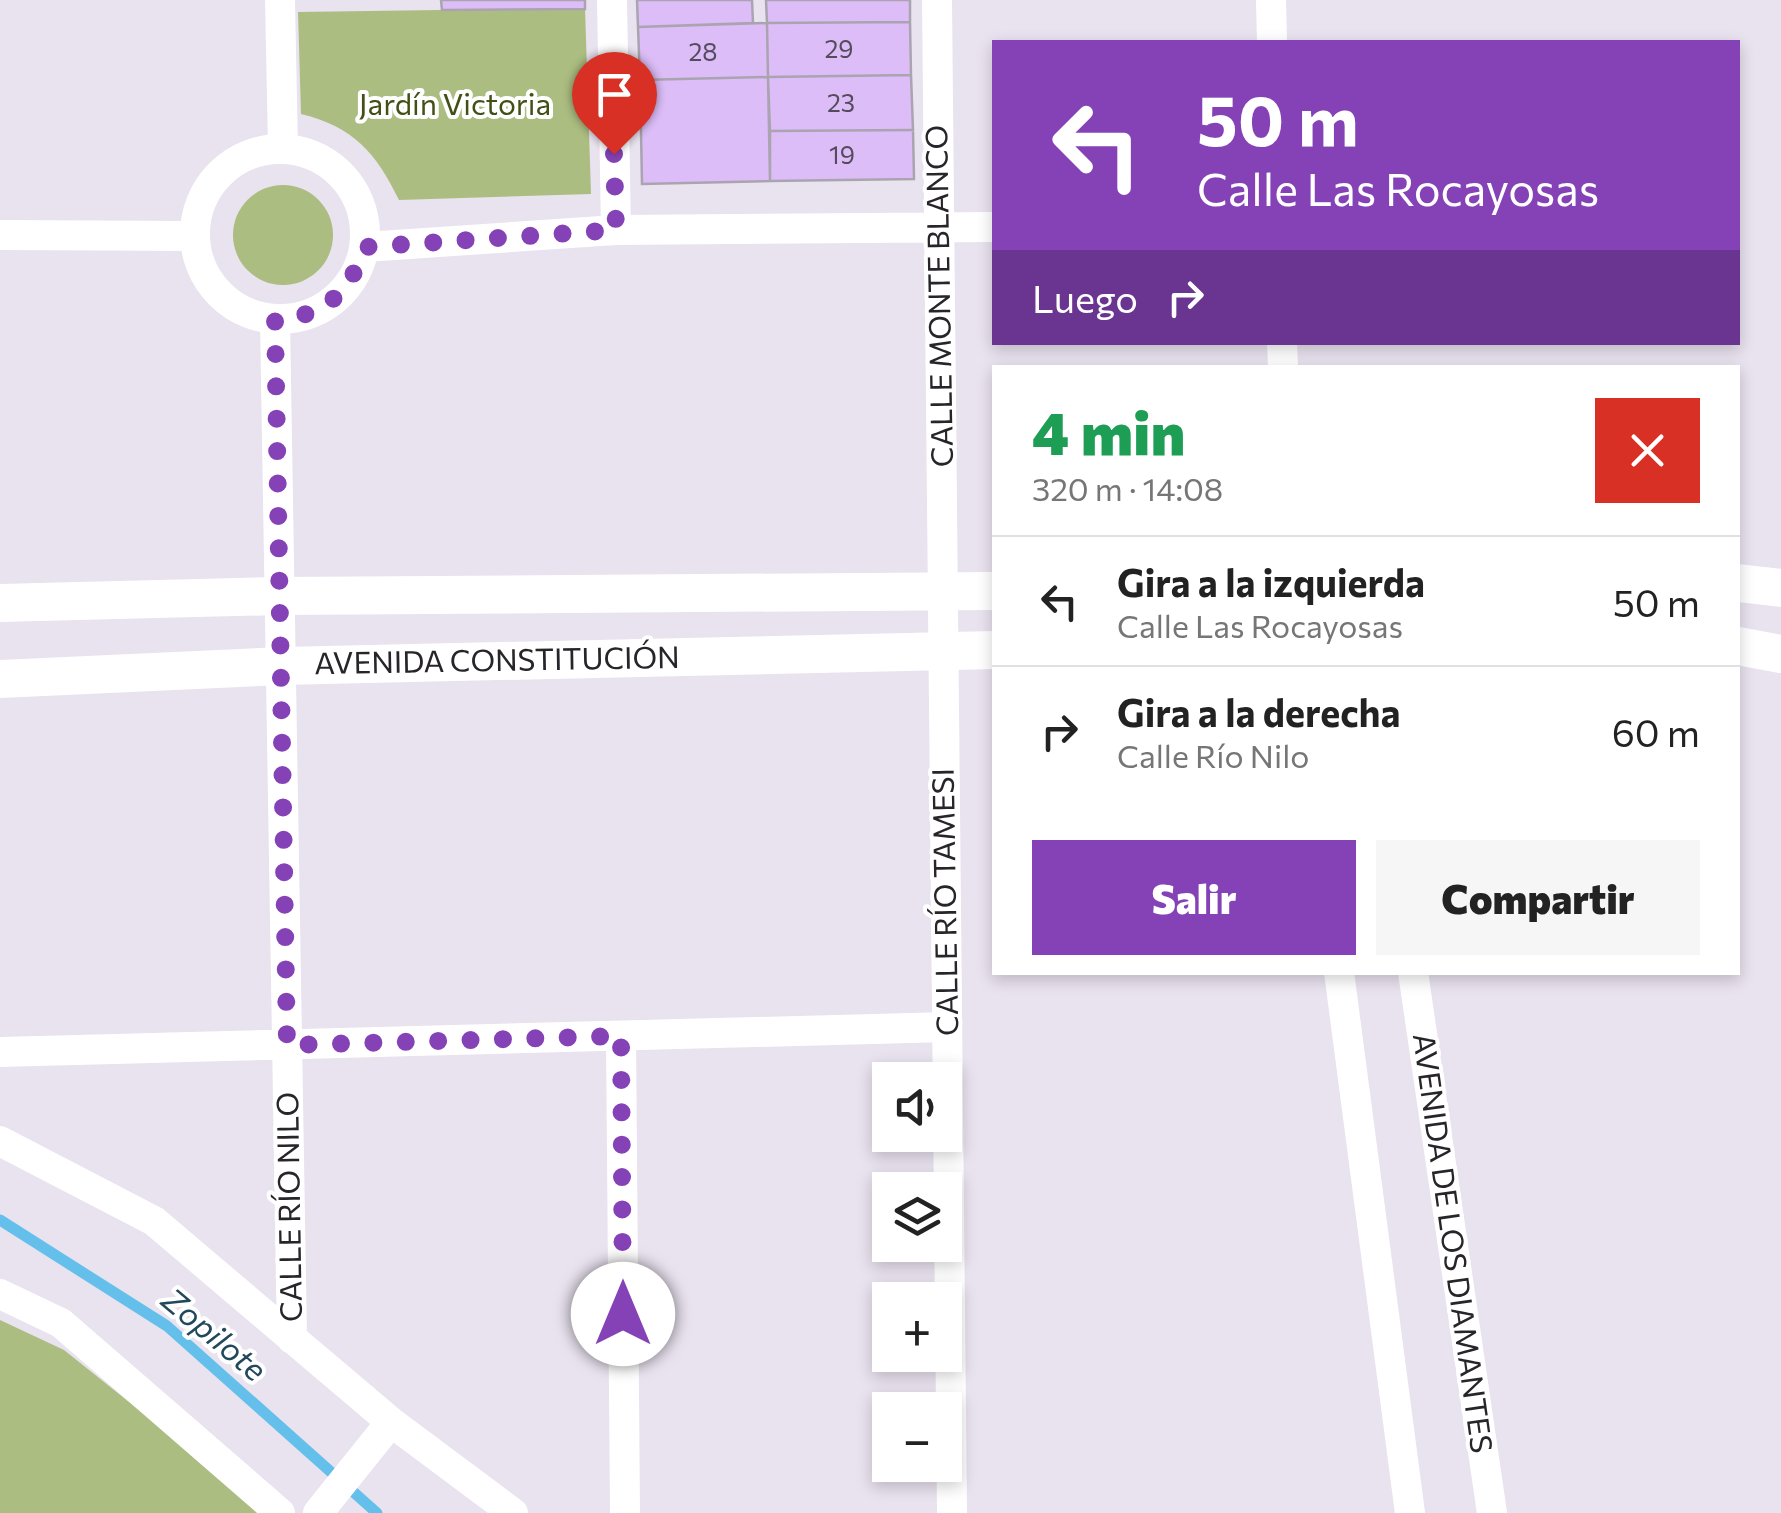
<!DOCTYPE html>
<html lang="es">
<head>
<meta charset="utf-8">
<style>
	:root { --surface:#fff; --page:#f6f6f6; --text:#222; --muted:#767676; --line:#e0e0e0; --accent:#8542b6 }
	body { margin:0; font-family:Commissioner,sans-serif; background:var(--page); color:var(--text); height:100vh; display:flex; flex-direction:column; font-size:38px; white-space:nowrap }
	* { box-sizing:border-box; margin:0 }
	p { font-size:32px; color:var(--muted) }
	.icon { flex:none; width:55px; height:55px; fill:none; stroke:currentColor; stroke-width:2; stroke-linecap:round; stroke-linejoin:round }
	.map { position:relative; flex:1; overflow:hidden }
	.details { position:absolute; left:992px; top:365px; width:748px; height:610px; display:flex; flex-direction:column; background:var(--surface); border-radius:0px; box-shadow:0 5px 15px #0003 }
	.details>* { flex:none }
	.hud { position:absolute; left:992px; top:40px; width:748px; height:305px; border-radius:0px; box-shadow:0 5px 15px #0003; background:#8542b6; color:#fff; overflow:hidden }
	.buttons { position:absolute; left:872px; top:1062px; display:grid; gap:20px }
	.buttons a { display:grid; place-items:center; width:90px; height:90px; border-radius:0px; background:var(--surface); box-shadow:0 5px 15px #0003; font-size:50px }
	.pin { position:absolute; display:grid; place-items:center; width:85px; height:85px; color:#fff; margin:-102px -42px; border-radius:50% 50% 50% 0; rotate:-45deg; box-shadow:0 0 10px #0007 }
	.pin .icon { rotate:45deg }
	.me { position:absolute; width:110px; margin:-55px; rotate:0deg; stroke-linejoin:round; filter:drop-shadow(0 0 8px #0008) }
	.turn { display:flex; align-items:center; gap:35px; height:210px; padding:0 40px; font-size:45px }
	.turn .icon { width:130px; height:130px; stroke-width:2.5 }
	.turn b { display:block; font-size:70px; line-height:85px }
	.then { display:flex; align-items:center; height:95px; padding:0 40px; background:#0003; gap:20px; font-size:38px }
	.round { display:grid; place-items:center; flex:none; width:105px; height:105px; border-radius:0px; background:var(--page) }
	.overview { display:flex; align-items:center; justify-content:space-between; height:170px; padding:0 40px }
	h1 { font-size:60px; font-weight:800; line-height:75px; color:#1e9e55 }
	.button { display:flex; gap:20px; margin-top:auto; padding:20px 40px }
	.button a { flex:1; height:115px; border-radius:0px; background:var(--accent); color:#fff; font-size:40px; font-weight:800; line-height:115px; text-align:center }
	.button a+a { background:var(--page); color:var(--text) }
	ul { padding:0; list-style:none }
	li { display:flex; align-items:center; gap:30px; height:130px; padding:0 40px; border-top:2px solid var(--line) }
	li div { flex:1 }
	li b { display:block; font-size:38px }
	li em { font-style:normal }
	.map>svg:first-child { display:block }
</style>
</head>
<body>
<div class="map">
<svg width="1781" height="1513" viewBox="0 0 1781 1513">
	<rect width="100%" height="100%" fill="#e9e2ef"/>
	<path fill="#acbd81" d="M 585,8 L 591,194 L 399,200 C 376,153 354,127 301,114 L 298,12 Z
		M233 235a50 50 0 1 1 100 0a50 50 0 1 1-100 0Z
		M 0,1320 L 64,1350 L 268,1513 L 0,1513 Z"/>
	<g fill="none" stroke-linecap="round" stroke-linejoin="round">
		<path stroke="#64c0eb" stroke-width="11" d="M 0,1220 L 167,1326 L 377,1513"/>
	</g>
	<path fill="#dcbdf7" stroke="#aaa4b0" stroke-width="2.5" d="M 441,0 L 585,0 L 585,9 L 442,10 Z
		M 637,0 L 752,0 L 753,23 L 638,27 Z
		M 766,0 L 910,0 L 910,22 L 767,23 Z
		M 910,22 L 911,75 L 768,77 L 767,23 Z
		M 767,23 L 768,77 L 640,80 L 638,27 Z
		M 911,75 L 913,130 L 770,131 L 768,77 Z
		M 768,77 L 770,181 L 642,184 L 640,80 Z
		M 913,130 L 914,179 L 770,181 L 770,131 Z"/>
	<g fill="none" stroke-linecap="round" stroke-linejoin="round">
		<path stroke="#fff" stroke-width="30" d="M 280,0 L 283,148
			M 612,0 L 616,230
			M 937,0 L 952,1513
			M 1271,0 L 1272,42
			M195 234a85 85 0 1 1 170 0a85 85 0 1 1-170 0Z
			M 0,235 L 194,236
			M 365,247 L 616,230 L 995,227
			M 275,320 L 292,1339
			M 1282,342 L 1283,368
			M 1339,972 L 1410,1513
			M 1413,972 L 1492,1513
			M 621,1036 L 625,1513
			M 0,1052 L 947,1027
			M 0,1141 L 154,1221 L 391,1422 L 513,1513
			M 0,1294 L 61,1323 L 280,1513
			M 318,1513 L 391,1422"/>
		<path stroke="#fff" stroke-width="38" d="M 1738,583 L 1781,588
			M 0,603 L 279,596 L 995,591
			M 1738,646 L 1781,654
			M 0,679 L 281,666 L 995,650"/>
	</g>
	<g fill="none" stroke-linecap="round" stroke-linejoin="round">
		<path stroke="#8542b6" stroke-width="18" stroke-dasharray="0 32.4" d="M 614,154 L 616,230 L 365,247 C 349,294 324,316 275,320 L 287,1045 L 621,1036 L 623,1314"/>
	</g>
	<g text-anchor="middle" stroke-width="8" stroke-linejoin="round" paint-order="stroke">
		<g font-size="25" fill="#544b5c">
			<text x="839" y="58">29</text>
			<text x="703" y="61">28</text>
			<text x="841" y="112">23</text>
			<text x="842" y="164">19</text>
		</g>
		<g font-size="30" fill="#425016" stroke="#fff">
			<text x="455" y="115">Jardín Victoria</text>
		</g>
		<g font-size="30" fill="#272529" stroke="#fff">
			<text transform="translate(940 296) rotate(-91)" y="10">CALLE MONTE BLANCO</text>
			<text transform="translate(497 661) rotate(-1)" y="10">AVENIDA CONSTITUCIÓN</text>
			<text transform="translate(946 902) rotate(-91)" y="10">CALLE RÍO TAMESI</text>
			<text transform="translate(290 1207) rotate(-91)" y="10">CALLE RÍO NILO</text>
			<text transform="translate(1452 1243) rotate(82)" y="10">AVENIDA DE LOS DIAMANTES</text>
		</g>
		<g font-size="32" font-style="italic" fill="#21485b" stroke="#fff">
			<text transform="translate(214 1335) rotate(40)" y="11">Zopilote</text>
		</g>
	</g>
</svg>
<div class="buttons">
<a><svg class="icon" aria-label="sound" viewBox="0 0 24 24"><path d="M4 9h4l5-4v14l-5-4H4zM17 9q2 3 0 6"/></svg></a>
<a><svg class="icon" aria-label="layers" viewBox="0 0 24 24"><path d="M12 4l9 5-9 5-9-5zM3 14l9 5 9-5"/></svg></a>
<a>+</a>
<a>−</a>
</div>
<div class="pin" style="left:614px;top:154px;background:#d93025"><svg class="icon" aria-label="arrive" viewBox="0 0 24 24"><path d="M6 21V4h12l-3 4 3 4H6"/></svg></div>
<svg class="me" style="left:623px;top:1314px" viewBox="-20 -20 40 40"><circle r="19" fill="#fff"/><path d="M0-13L10 11 0 6-10 11z" fill="#8542b6"/></svg>
<div class="hud">
<div class="turn"><svg class="icon" aria-label="left" viewBox="0 0 24 24"><path d="M17 20v-9H6M10 6l-5 5 5 5"/></svg><div><b>50 m</b>Calle Las Rocayosas</div></div>
<div class="then">Luego<svg class="icon" aria-label="right" viewBox="0 0 24 24"><path d="M7 20v-9h11M14 6l5 5-5 5"/></svg></div>
</div>
<section class="details">
<div class="overview"><div><h1>4 min</h1><p>320 m · 14:08</p></div><a class="round" style="background:#d93025;color:#fff"><svg class="icon" aria-label="close" viewBox="0 0 24 24"><path d="M6 6l12 12M18 6L6 18"/></svg></a></div>
<ul>
<li><svg class="icon" aria-label="left" viewBox="0 0 24 24"><path d="M17 20v-9H6M10 6l-5 5 5 5"/></svg><div><b>Gira a la izquierda</b><p>Calle Las Rocayosas</p></div><em>50 m</em></li>
<li><svg class="icon" aria-label="right" viewBox="0 0 24 24"><path d="M7 20v-9h11M14 6l5 5-5 5"/></svg><div><b>Gira a la derecha</b><p>Calle Río Nilo</p></div><em>60 m</em></li>
</ul>
<div class="button"><a>Salir</a><a>Compartir</a></div>
</section>
</div>
</body>
</html>
